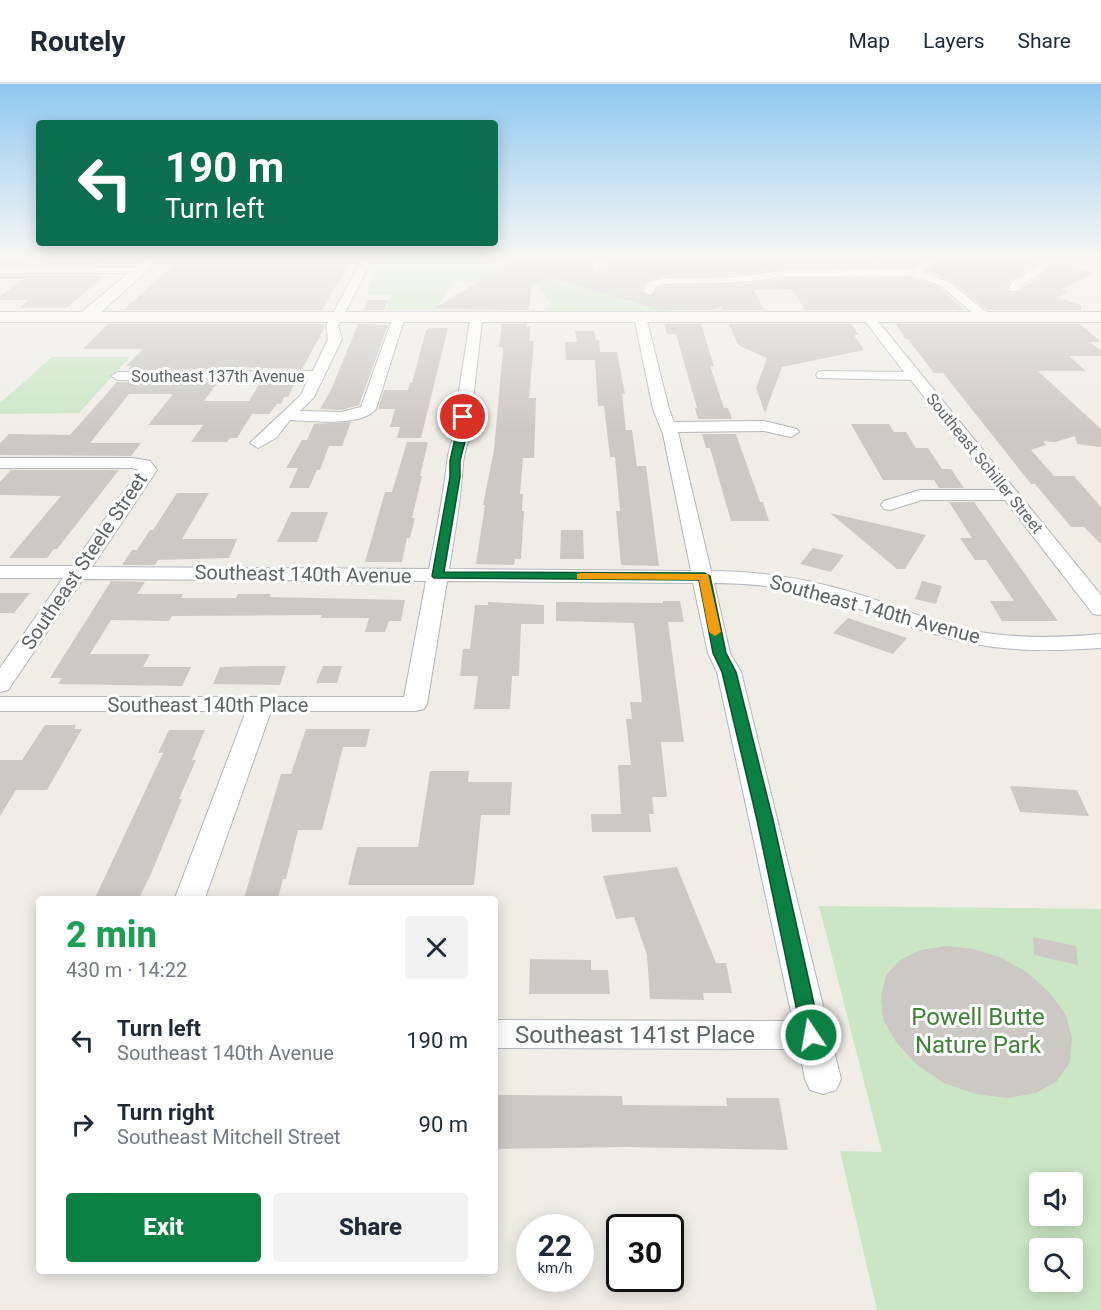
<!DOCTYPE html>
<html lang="en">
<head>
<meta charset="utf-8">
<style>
	:root { --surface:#fff; --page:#f2f2f3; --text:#1f2937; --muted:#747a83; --line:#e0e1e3; --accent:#0b8043 }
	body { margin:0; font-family:Roboto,sans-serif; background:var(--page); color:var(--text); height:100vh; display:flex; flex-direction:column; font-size:22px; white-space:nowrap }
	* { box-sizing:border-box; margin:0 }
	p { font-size:20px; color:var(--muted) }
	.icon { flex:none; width:33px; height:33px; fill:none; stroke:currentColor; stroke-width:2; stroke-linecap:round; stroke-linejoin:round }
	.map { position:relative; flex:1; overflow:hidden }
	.drawer { position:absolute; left:36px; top:812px; width:462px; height:378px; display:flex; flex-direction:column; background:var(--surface); border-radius:6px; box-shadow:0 3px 15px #0003 }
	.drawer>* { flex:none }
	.hud { position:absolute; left:36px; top:36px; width:462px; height:126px; border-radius:6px; box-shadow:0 3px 15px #0003; background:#0b6e4f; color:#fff; overflow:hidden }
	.buttons { position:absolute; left:1029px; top:1088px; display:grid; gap:12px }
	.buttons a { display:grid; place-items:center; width:54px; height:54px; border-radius:6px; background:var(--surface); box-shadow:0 3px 15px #0003; font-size:30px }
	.speed { position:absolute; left:516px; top:1130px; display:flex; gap:12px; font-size:30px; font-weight:700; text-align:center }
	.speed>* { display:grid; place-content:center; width:78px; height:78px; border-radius:50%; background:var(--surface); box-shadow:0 3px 15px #0003; line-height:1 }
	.speed small { font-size:15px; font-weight:400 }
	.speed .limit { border:3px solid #111; border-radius:9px; background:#fff; color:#111 }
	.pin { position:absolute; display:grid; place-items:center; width:51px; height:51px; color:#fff; margin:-26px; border:3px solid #fff; border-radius:50%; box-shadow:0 2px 6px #0007 }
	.me { position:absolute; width:66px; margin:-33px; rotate:348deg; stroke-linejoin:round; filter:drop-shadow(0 0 4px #0008) }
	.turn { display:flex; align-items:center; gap:21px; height:126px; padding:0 30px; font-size:27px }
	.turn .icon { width:78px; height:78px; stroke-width:2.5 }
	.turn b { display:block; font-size:42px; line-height:51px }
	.round { display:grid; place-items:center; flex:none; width:63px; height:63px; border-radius:6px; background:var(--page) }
	.head { display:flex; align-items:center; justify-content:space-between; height:102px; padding:0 30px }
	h1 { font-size:36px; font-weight:800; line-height:45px; color:#1e9e55 }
	.action { display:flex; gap:12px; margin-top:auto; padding:12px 30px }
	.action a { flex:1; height:69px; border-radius:6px; background:var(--accent); color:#fff; font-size:24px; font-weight:800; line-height:69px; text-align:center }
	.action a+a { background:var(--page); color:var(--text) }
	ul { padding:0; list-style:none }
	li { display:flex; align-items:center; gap:18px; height:84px; padding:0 30px }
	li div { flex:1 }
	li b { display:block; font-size:22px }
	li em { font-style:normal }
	header { display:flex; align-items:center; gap:36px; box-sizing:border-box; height:84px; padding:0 30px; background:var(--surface); border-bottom:2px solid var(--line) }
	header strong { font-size:28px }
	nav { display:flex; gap:33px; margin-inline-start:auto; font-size:21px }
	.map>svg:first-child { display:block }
</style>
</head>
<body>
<header>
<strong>Routely</strong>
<nav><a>Map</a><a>Layers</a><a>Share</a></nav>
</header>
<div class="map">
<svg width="1101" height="1226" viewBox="0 0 1101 1226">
	<rect width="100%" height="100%" fill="#f0ede7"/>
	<path fill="#cbe6c5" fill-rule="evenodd" d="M 391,174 L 467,174 L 671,227 L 547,227 L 550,218 L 536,200 L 454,197 L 436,226 L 386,226 L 391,211 L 366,211 L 381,177 Z
		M 52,273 L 130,273 L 79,329 L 0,330 L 0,319 Z
		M 819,822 L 1101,825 L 1101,1226 L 877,1226 L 840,1067 L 882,1068 ZM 1040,1098 L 1072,1098 L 1072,1131 L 1040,1131 ZM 1040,1164 L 1072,1164 L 1072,1197 L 1040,1197 Z"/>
	<path fill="#ccc8c4" d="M 0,174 L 104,174 L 96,181 L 0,181 Z
		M 282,174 L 342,174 L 341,176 L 345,176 L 343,180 L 348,180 L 322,226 L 123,226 L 176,179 L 279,178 Z
		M 518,174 L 593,174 L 590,183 L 594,187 L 607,185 L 608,174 L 871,174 L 877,180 L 890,174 L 926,174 L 910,184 L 783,185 L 735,191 L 664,192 L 648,196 L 641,207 L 650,213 L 658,204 L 664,202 L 735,201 L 783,195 L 912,194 L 940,204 L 965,226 L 805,226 L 792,205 L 754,206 L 764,226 L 724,226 L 722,222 L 712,226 L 661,226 L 549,194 L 532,202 L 529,226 L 433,225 Z
		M 945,174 L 988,174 L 1008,177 L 1014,174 L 1036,180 L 1010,197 L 1006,205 L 1010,209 L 1020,208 L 1023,204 L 1056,181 L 1094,188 L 1062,206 L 1069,207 L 1058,214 L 1081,221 L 1081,226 L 987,226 L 950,196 L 927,187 Z
		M 0,191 L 82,191 L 105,192 L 66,224 L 19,224 L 29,216 L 0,216 L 0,212 L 24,195 L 0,195 Z
		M 368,216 L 388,216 L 384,226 L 364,226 Z
		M 108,240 L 324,240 L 324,245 L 302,285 L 228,283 L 226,285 L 128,286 L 131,282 L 126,282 L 143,265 L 83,265 Z
		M 358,240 L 388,241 L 359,321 L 341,326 L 320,325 L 331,306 Z
		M 502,240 L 527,240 L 527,243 L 530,243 L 529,257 L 534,257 L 529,314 L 536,314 L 534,374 L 523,374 L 520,410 L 523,410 L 522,427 L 524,427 L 521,475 L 515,475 L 514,481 L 476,480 L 485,421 L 483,421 L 494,366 L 503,266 L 502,263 L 499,263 Z
		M 664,240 L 701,240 L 714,282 L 710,282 L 724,324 L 728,324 L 732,335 L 698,335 L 695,324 L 697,324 L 676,250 L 667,250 Z
		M 729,240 L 851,240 L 859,251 L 854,251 L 864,266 L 782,283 L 765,329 L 756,304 L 767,274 L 738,261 Z
		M 896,240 L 1080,240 L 1101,258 L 1090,258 L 1101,267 L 1101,272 L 1069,272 L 1086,287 L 1038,287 L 1101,345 L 1101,363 L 1077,360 L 1075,352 L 1055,358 L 1043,357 L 1046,361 L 1031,366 L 1054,392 L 1074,392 L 1101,423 L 1101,460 L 1084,443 L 1071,443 L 1035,400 L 1031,400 L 943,289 L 934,289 L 908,255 L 905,255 Z
		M 429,244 L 448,244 L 421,354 L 397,354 L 400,343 L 390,343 L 395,325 L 378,325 L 384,306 L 408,306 L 410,299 L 412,299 L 426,246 Z
		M 575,247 L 594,247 L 596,256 L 599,256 L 600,268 L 617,268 L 625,310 L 622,310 L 626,346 L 632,346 L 637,382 L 646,382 L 659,482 L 621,481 L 616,427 L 620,427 L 615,373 L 610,373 L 604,322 L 598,322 L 595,276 L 566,276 L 565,258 L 577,258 Z
		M 261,297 L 296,297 L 288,313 L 284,313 L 281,320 L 277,320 L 269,330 L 252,330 L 237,354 L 230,354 L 227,358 L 191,358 L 203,341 L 148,341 L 173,310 L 129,310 L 90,359 L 141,359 L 131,372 L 0,371 L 0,359 L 9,350 L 70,351 L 117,298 L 218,298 L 204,317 L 249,317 Z
		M 351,338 L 342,362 L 329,362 L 320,386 L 317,386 L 309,404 L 289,404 L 298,384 L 286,384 L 302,356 L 307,356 L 314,340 Z
		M 851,340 L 889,340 L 894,348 L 906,348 L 916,364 L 928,364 L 942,385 L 951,385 L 964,404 L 939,404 L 934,396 L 883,396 Z
		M 702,350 L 736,350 L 760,418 L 763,418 L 769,437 L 731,437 L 710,364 L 706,364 Z
		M 407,358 L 428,358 L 420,392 L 422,392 L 412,434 L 415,434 L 410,454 L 407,454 L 402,478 L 365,478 L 385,408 L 392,408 Z
		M 11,386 L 119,386 L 57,465 L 54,465 L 47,474 L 9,474 L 61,412 L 0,411 L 0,398 Z
		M 177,409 L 209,409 L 182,455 L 237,455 L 229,474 L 158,476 L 155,481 L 122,481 L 132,466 L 137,466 L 150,446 L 153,446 Z
		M 949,418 L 974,418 L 1058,537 L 1002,537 L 990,517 L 1014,517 L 986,476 L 975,476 L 960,454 L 972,454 Z
		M 291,428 L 328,428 L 317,458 L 277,458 Z
		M 830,429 L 926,451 L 905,485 L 897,485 Z
		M 561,446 L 583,446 L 584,475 L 560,475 Z
		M 813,464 L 844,471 L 831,488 L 800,480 Z
		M 111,497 L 145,498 L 137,510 L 183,510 L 181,514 L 236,514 L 238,510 L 271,510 L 270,513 L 405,516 L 401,537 L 389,537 L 385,548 L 365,548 L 369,534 L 321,534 L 322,531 L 172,532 L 169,537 L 111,536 L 90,570 L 150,570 L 143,583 L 191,583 L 182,602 L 58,600 L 62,594 L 50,594 Z
		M 922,497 L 942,502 L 936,520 L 915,515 Z
		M 0,509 L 30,509 L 14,529 L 0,529 Z
		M 663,517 L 680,517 L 684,538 L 668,538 L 684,658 L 661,658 L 667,713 L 652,713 L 654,730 L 649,730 L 651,748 L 592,748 L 591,730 L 621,730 L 618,681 L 631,681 L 626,635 L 632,635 L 630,618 L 642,618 L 634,539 L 556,537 L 556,518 L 663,519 Z
		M 488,518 L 544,521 L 544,540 L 521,540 L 519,592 L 512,592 L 510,625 L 474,625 L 478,592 L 460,592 L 463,565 L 470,565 L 475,521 L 488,521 Z
		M 848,534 L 907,554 L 893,570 L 833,549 Z
		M 257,582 L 286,582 L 280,601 L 213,600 L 220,583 Z
		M 323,582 L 342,582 L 337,599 L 316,599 Z
		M 45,641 L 76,641 L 74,645 L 82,645 L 47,706 L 16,706 L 0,732 L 0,676 L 22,676 Z
		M 306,645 L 370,645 L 366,663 L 343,663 L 322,746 L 298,746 L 286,795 L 283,795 L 278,814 L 244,814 L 281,690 L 291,690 Z
		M 169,646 L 205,646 L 192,676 L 196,676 L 179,715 L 182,715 L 151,790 L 139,814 L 95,814 L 163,669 L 158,669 Z
		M 430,687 L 469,687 L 468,698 L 512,698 L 510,731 L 481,731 L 474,801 L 348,801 L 357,763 L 418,763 Z
		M 1010,702 L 1077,706 L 1089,732 L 1020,728 Z
		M 677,783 L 716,879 L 726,879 L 732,909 L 703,909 L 704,916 L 650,915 L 647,871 L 634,833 L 616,835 L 603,792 Z
		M 1033,853 L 1076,862 L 1078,881 L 1034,871 Z
		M 946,862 L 974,865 L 1002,874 L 1028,889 L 1050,909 L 1066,931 L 1072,955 L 1070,978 L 1057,997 L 1036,1009 L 1007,1014 L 976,1010 L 944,999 L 917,981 L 896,958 L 883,935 L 881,912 L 886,891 L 900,876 L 921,866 Z
		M 530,875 L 591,876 L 591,886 L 608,886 L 610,910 L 529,910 Z
		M 495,1011 L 622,1012 L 623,1021 L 727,1022 L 726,1014 L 779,1014 L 788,1066 L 625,1063 L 495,1065 Z"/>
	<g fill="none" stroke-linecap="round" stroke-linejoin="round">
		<g stroke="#b2b6b9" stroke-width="2">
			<path id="minor" d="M 363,174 L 373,174 L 338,242 L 342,255 L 314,313 L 300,327 L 341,328 L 361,323 L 393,233 L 399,229 L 403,230 L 405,233 L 376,325 C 361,343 312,337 290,336 L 276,354 L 258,364 L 250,359 L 301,311 L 308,295 L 118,296 L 111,292 L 118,288 L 313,287 L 328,255 L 326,242 Z
				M 596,174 L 606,174 L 605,183 L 594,185 L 592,183 Z
				M 930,174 L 943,174 L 922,188 L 949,198 L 989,230 L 991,233 L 989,236 L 981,236 L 941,202 L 912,192 L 783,193 L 735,199 L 664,200 L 657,202 L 653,209 L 649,211 L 643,207 L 649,198 L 664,194 L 735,193 L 783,187 L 911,186 Z
				M 1029,174 L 1044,174 L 1054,180 L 1021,202 L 1018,207 L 1010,207 L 1008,205 L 1012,198 L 1041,180 Z
				M 0,183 L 141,183 L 147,186 L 141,189 L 0,189 Z
				M 479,229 L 485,233 L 482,237 L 471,333 C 473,349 465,363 463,379 C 461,414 455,450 449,485 L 691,487 L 663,350 L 653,325 L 634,233 L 640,229 L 646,233 L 669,325 L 674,338 L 764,337 L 797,345 L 799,348 L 791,353 L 764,347 L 678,348 L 711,487 C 763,487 814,496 864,512 C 899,523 933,539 969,546 C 1012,555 1057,554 1101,550 L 1101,564 C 1057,567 1013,568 970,559 C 925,550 883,532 839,518 C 799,505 756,499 714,499 L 730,569 L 741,588 L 841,995 L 836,1006 L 823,1010 L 810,1006 L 805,995 L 799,965 L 495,964 L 495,936 L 793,937 L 717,588 L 708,569 L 693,499 L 447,497 L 427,620 L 424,625 L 415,627 L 271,627 L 205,814 L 175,814 L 246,627 L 0,627 L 0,613 L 404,613 L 426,497 L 83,495 L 8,606 L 0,608 L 0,584 L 63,494 L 0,494 L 0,482 L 72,482 L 139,386 L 133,384 L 0,384 L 0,374 L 133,374 L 150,377 L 157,386 L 92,483 L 429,485 C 436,449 443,414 447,379 C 448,363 457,349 455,333 L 470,236 Z
				M 868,229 L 872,230 L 1101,511 L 1101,531 L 1093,530 L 1005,416 L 922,416 L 890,426 L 884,425 L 881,421 L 884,417 L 920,406 L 997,406 L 911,296 L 818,294 L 816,291 L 818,288 L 823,287 L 904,288 L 862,233 Z"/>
		</g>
		<g stroke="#b2b6b9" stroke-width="2">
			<path id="tertiary" d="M 146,174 L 161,174 L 101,228 L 1101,228 L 1101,238 L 0,238 L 0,228 L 82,228 Z"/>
		</g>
		<use href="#minor" fill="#fff" fill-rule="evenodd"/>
		<use href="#tertiary" fill="#fff" fill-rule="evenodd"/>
	</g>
	<linearGradient id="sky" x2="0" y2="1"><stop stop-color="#8fc8f0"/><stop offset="0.5" stop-color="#f8f7f4"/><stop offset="1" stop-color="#f8f7f4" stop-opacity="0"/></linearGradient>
	<rect width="1101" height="346" fill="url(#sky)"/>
	<path fill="#0b8043" stroke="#07532c" stroke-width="1.5" d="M 460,331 L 466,331 L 469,342 L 460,377 L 460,393 L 444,488 L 704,489 L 710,492 L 726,569 L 736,588 L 773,736 L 821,951 L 818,957 L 811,960 L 804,957 L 802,951 L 757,736 L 722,588 L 713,569 L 699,496 L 434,494 L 432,492 L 450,393 L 450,377 Z"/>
	<path fill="#f59e0b" d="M 581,489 L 708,490 L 721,548 L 715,552 L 709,548 L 699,496 L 577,495 L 577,490 Z"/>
	<g text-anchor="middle" stroke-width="6" stroke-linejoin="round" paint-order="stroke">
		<g font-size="16" fill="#5f6467" stroke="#fff">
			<text x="218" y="298">Southeast 137th Avenue</text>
			<text transform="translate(985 379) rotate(51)" y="6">Southeast Schiller Street</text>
		</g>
		<g font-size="20" fill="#5f6467" stroke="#fff">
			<text transform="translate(84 477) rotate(-56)" y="7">Southeast Steele Street</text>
			<text transform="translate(303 490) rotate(1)" y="7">Southeast 140th Avenue</text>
			<text transform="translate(875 525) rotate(15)" y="7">Southeast 140th Avenue</text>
			<text x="208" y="628">Southeast 140th Place</text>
		</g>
		<g font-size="24" fill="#418438" stroke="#fff">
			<text x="978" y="941">Powell Butte<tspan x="978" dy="28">Nature Park</tspan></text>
		</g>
		<g font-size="24" fill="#5f6467" stroke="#fff">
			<text x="635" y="959">Southeast 141st Place</text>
		</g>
	</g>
</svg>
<div class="buttons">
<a><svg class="icon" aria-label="sound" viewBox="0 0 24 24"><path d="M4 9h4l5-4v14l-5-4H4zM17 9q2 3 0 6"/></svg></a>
<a><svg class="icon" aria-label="search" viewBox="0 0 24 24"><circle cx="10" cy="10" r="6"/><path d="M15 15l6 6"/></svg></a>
</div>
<div class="speed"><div>22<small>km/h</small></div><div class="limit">30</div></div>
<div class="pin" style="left:463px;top:333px;background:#d93025"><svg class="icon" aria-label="arrive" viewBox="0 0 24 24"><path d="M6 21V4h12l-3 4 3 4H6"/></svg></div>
<svg class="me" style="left:811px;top:951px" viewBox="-20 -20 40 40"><circle r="17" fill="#0b8043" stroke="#fff" stroke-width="3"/><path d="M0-11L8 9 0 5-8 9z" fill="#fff"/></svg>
<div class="hud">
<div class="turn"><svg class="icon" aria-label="left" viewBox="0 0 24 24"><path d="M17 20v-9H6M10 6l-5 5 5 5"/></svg><div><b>190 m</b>Turn left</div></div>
</div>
<section class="drawer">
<div class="head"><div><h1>2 min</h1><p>430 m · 14:22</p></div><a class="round"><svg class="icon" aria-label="close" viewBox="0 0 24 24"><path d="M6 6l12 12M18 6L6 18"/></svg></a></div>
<ul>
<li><svg class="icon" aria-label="left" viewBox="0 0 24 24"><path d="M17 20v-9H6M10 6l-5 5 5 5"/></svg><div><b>Turn left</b><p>Southeast 140th Avenue</p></div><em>190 m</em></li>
<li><svg class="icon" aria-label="right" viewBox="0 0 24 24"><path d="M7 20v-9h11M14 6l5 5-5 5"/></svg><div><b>Turn right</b><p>Southeast Mitchell Street</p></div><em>90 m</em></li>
</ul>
<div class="action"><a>Exit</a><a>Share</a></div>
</section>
</div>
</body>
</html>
